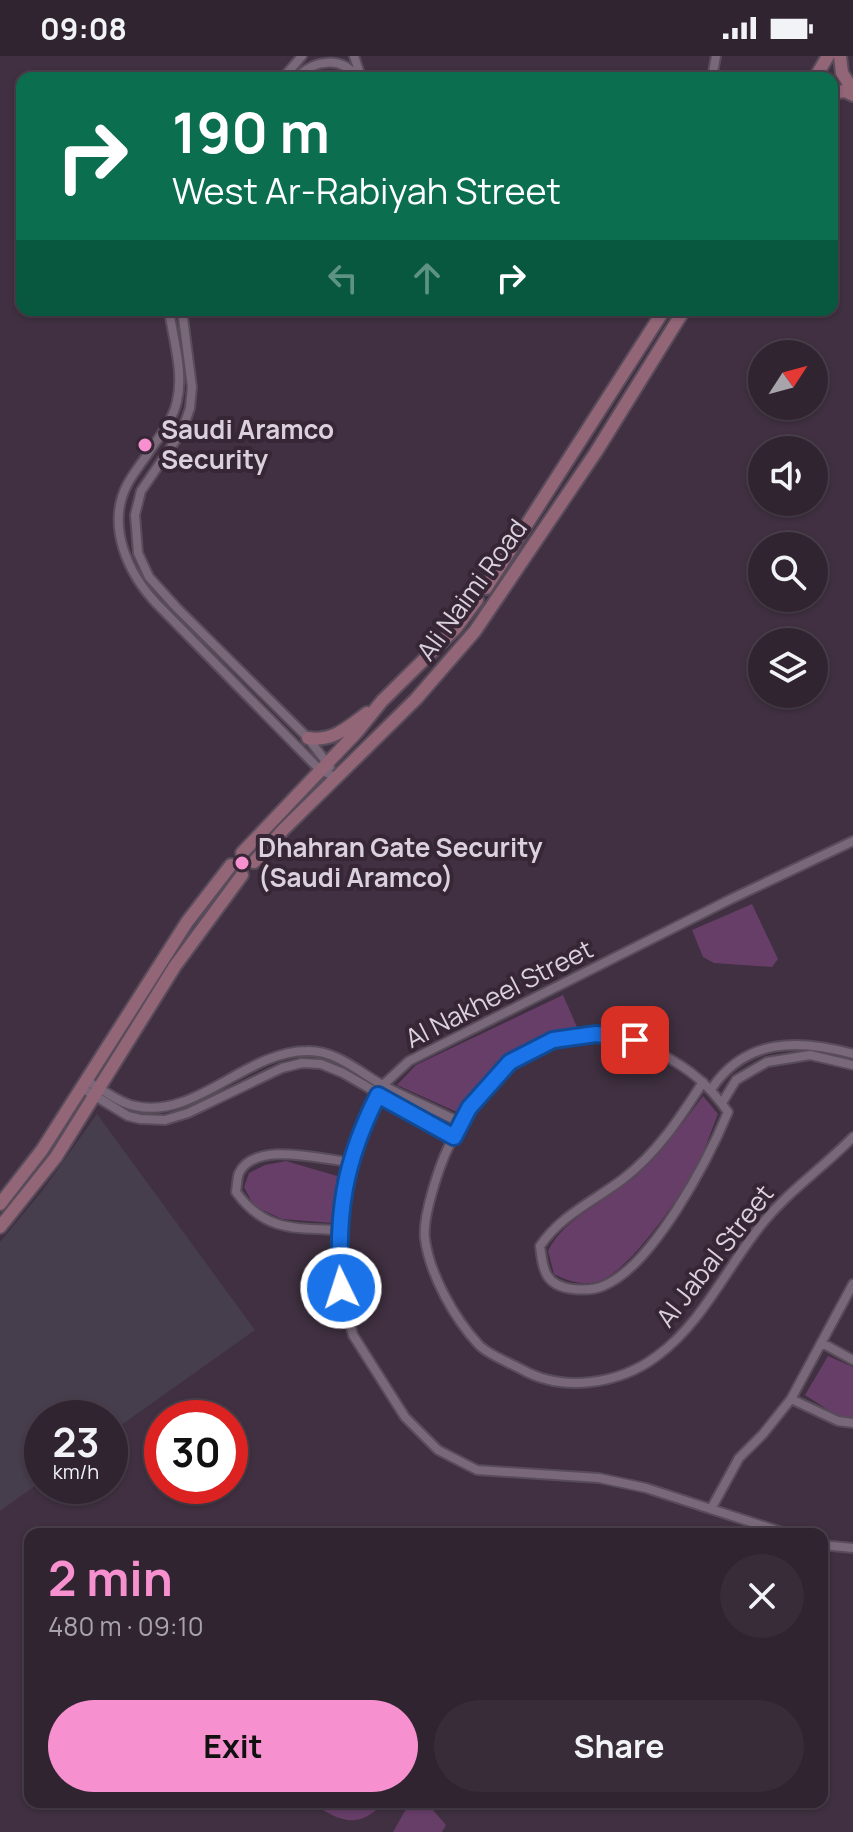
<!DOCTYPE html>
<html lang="en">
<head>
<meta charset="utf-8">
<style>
	:root { --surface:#302431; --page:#382c39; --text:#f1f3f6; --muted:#a8a4ab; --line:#4b414d; --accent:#f790ce }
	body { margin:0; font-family:Manrope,sans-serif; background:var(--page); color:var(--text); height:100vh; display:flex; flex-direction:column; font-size:30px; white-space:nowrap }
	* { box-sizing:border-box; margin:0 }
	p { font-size:26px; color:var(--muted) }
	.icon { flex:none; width:44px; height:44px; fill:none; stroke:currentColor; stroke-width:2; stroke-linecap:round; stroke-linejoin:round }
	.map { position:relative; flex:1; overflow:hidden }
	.details { position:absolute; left:24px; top:1472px; width:804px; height:280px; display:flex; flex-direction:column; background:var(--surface); border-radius:16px; box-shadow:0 2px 6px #0004,0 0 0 2px var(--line) }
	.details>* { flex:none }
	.hud { position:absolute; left:16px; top:16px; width:822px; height:244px; border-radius:16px; box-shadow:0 2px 6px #0004,0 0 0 2px var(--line); background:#0b6e4f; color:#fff; overflow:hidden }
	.needle { width:52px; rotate:54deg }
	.buttons { position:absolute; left:748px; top:284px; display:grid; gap:16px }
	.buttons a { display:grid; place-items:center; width:80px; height:80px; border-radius:50%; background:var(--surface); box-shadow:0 2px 6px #0004,0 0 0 2px var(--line); font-size:40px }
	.speed { position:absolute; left:24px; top:1344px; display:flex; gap:16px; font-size:40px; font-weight:700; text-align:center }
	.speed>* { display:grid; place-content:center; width:104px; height:104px; border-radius:50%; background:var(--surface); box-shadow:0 2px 6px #0004,0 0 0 2px var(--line); line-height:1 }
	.speed small { font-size:20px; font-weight:400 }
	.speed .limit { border:12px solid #d22; background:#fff; color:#111 }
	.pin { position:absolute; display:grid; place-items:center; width:68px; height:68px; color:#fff; margin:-34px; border-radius:16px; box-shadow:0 4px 12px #0006 }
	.me { position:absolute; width:88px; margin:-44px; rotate:356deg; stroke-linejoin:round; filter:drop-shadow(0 0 6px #0008) }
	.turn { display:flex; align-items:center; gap:28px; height:168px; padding:0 24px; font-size:36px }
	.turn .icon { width:104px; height:104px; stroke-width:2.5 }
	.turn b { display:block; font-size:56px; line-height:68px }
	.lanes { display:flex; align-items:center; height:76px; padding:0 24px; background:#0003; justify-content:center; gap:40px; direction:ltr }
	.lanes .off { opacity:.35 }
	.round { display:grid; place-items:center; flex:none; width:84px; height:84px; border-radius:42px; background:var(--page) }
	.headline { display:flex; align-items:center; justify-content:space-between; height:136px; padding:0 24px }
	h1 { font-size:48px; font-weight:700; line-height:60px; color:var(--accent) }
	.button { display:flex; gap:16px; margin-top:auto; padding:16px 24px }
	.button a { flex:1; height:92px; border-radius:48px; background:var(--accent); color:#111; font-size:32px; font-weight:700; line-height:92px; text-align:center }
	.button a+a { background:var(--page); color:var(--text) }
	.status { display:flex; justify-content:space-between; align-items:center; height:56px; padding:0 40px; background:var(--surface); direction:ltr }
	.status svg { height:22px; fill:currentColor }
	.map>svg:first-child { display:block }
</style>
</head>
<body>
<div class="status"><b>09:08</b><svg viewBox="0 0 49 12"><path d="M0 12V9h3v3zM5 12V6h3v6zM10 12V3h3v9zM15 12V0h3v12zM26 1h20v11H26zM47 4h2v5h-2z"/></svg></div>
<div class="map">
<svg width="853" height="1776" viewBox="0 0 853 1776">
	<rect width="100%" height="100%" fill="#403041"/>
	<path fill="#463d4d" d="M 97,1058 L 255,1274 L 110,1377 L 110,1362 L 42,1362 L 42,1425 L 0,1455 L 0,1186 L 43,1134 Z"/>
	<path fill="#663e68" d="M 752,848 L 778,903 L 772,911 L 714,907 L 703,901 L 692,874 Z
		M 563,939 L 577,971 C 527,986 484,1009 459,1057 L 397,1029 L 416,1009 Z
		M 703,1040 L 718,1058 C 711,1075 705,1094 697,1110 C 681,1139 628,1219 596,1226 C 581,1230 566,1224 554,1218 L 548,1195 C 565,1161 607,1145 636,1120 C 662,1097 682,1068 703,1040 Z
		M 286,1105 L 337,1120 L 332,1167 L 282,1163 L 254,1150 L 244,1131 L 249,1117 L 265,1109 Z
		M 828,1300 L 853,1311 L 853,1362 L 836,1359 L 805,1339 Z
		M 310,1746 L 384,1746 C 358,1776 338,1764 310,1746 Z
		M 410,1746 L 426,1746 L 446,1769 L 442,1776 L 393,1776 Z"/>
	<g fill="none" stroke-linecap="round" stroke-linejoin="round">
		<g stroke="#594c5a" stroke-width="12">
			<path id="street" d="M 354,0 L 360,18
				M 283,22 L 302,0
				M 297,22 C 314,3 343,0 357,22
				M 712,22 L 716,0
				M 169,254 C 173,283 184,316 177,345 C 173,365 158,382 147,399 C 140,409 132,419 127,429 C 106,470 128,517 156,547 L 319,713 L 337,722
				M 182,254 L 192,331 L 190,352 L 182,375 L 141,435 L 135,459 L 138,497 L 149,521 L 177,552 L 308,682 L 330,711
				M 86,1025 C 102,1032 118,1047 135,1050 C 195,1064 246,995 307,995 C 336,994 359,1016 384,1030 C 409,1043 436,1054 461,1067
				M 703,1026 C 680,1062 657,1097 623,1123 C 594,1145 561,1159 540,1190 C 543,1214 545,1230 573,1233 C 582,1234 594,1234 603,1230 C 653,1210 708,1104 728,1056 C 709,1029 690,1013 661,998 C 618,975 579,971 535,993 C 526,998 515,1001 508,1007 C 482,1030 465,1060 449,1090 C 439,1110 422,1162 425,1183 C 430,1219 454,1262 479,1289 C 489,1299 508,1306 521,1313 C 563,1337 620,1328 657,1300 C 701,1268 725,1215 758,1173 C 785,1137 822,1113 853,1081
				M 82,1032 L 128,1060 L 140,1063 L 165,1064 L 188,1057 L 282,1012 L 302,1007 L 321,1008 L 343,1017 L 454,1081
				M 712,1032 C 746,982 799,983 853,998
				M 722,1047 L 736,1024 L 767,1006 L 810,999 L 853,1009
				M 340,1174 C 295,1172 265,1176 236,1136 C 237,1131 237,1122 239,1117 C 255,1084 323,1104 350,1106
				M 822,1287 L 853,1304
				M 791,1343 L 838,1365 L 853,1367
				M 711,1453 L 739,1402 L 763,1378 L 791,1343 L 853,1228
				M 788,1478 L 646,1432 L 599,1422 L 477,1414 L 438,1394 L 405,1361 L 353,1279 L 341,1232 L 338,1185 L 346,1118 L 364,1068 L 383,1029 L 409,1005 L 731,843 L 853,785
				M 822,1489 L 853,1492"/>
		</g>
		<g stroke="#594c5a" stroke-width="16">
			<path id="secondary" d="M 840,0 L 842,17 L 853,34
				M 815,22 L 828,0
				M 832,37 L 845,35 L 853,39
				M 486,532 L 664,254
				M 308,682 C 333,686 348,671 367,657
				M 242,797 L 357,676 L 382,645 L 456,572 L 477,544
				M 254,806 L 284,773 L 416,643 L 475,575 L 596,396 L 684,254
				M 0,1148 L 42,1094 L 187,866 L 231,809
				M 0,1171 L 56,1101 L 175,910 L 242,819"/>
		</g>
		<use href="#street" stroke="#79677a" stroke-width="8"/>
		<use href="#secondary" stroke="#926577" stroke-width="12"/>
	</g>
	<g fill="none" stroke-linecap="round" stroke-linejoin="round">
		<g stroke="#114b97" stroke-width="20">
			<path id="route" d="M 341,1232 C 336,1158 344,1106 378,1039 L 454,1081 L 469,1052 L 510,1006 L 553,984 L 596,978 L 635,984"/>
		</g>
		<use href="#route" stroke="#1a73e8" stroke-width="14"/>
	</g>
	<g fill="#f790ce" stroke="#362636" stroke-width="3">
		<circle cx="145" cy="389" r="8"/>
		<circle cx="242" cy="807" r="8"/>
	</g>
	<g text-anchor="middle" stroke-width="8" stroke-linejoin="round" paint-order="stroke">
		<g font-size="26" font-weight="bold" fill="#dbd1dc" stroke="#362636" text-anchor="start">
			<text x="161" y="383">Saudi Aramco<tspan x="161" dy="30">Security</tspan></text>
			<text x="258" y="801">Dhahran Gate Security<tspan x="258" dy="30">(Saudi Aramco)</tspan></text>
		</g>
		<g font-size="26" fill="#dbd1dc" stroke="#362636">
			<text transform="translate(472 534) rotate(-54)" y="9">Ali Naimi Road</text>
			<text transform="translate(499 938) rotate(-27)" y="9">Al Nakheel Street</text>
			<text transform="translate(715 1200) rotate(-52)" y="9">Al Jabal Street</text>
		</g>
	</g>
</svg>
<div class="buttons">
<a><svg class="needle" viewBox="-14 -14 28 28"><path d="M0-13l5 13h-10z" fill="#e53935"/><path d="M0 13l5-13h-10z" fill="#a8a4ab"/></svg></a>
<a><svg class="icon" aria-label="sound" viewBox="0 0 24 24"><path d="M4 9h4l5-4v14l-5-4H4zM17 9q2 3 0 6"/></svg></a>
<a><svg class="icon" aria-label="search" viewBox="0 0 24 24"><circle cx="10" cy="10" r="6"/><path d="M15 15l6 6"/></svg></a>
<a><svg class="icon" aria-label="layers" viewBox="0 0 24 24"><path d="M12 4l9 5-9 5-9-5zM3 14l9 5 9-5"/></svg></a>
</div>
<div class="speed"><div>23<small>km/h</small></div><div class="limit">30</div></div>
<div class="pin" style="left:635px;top:984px;background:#d93025"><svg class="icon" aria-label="arrive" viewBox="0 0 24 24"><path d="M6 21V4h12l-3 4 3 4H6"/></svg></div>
<svg class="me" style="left:341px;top:1232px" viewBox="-20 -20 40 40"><circle r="17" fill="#1a73e8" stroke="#fff" stroke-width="3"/><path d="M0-11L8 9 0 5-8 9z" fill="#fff"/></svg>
<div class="hud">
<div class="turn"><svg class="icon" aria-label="right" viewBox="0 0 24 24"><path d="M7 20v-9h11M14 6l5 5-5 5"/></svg><div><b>190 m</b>West Ar-Rabiyah Street</div></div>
<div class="lanes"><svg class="icon off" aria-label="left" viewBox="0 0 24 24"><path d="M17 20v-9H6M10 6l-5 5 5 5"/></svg><svg class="icon off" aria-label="ahead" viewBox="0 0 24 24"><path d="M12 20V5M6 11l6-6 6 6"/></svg><svg class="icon" aria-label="right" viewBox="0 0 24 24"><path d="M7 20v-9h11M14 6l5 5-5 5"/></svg></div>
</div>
<section class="details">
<div class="headline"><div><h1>2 min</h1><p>480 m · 09:10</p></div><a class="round"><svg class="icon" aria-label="close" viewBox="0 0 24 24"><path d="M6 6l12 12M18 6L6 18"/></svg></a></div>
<div class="button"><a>Exit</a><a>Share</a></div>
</section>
</div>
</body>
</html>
